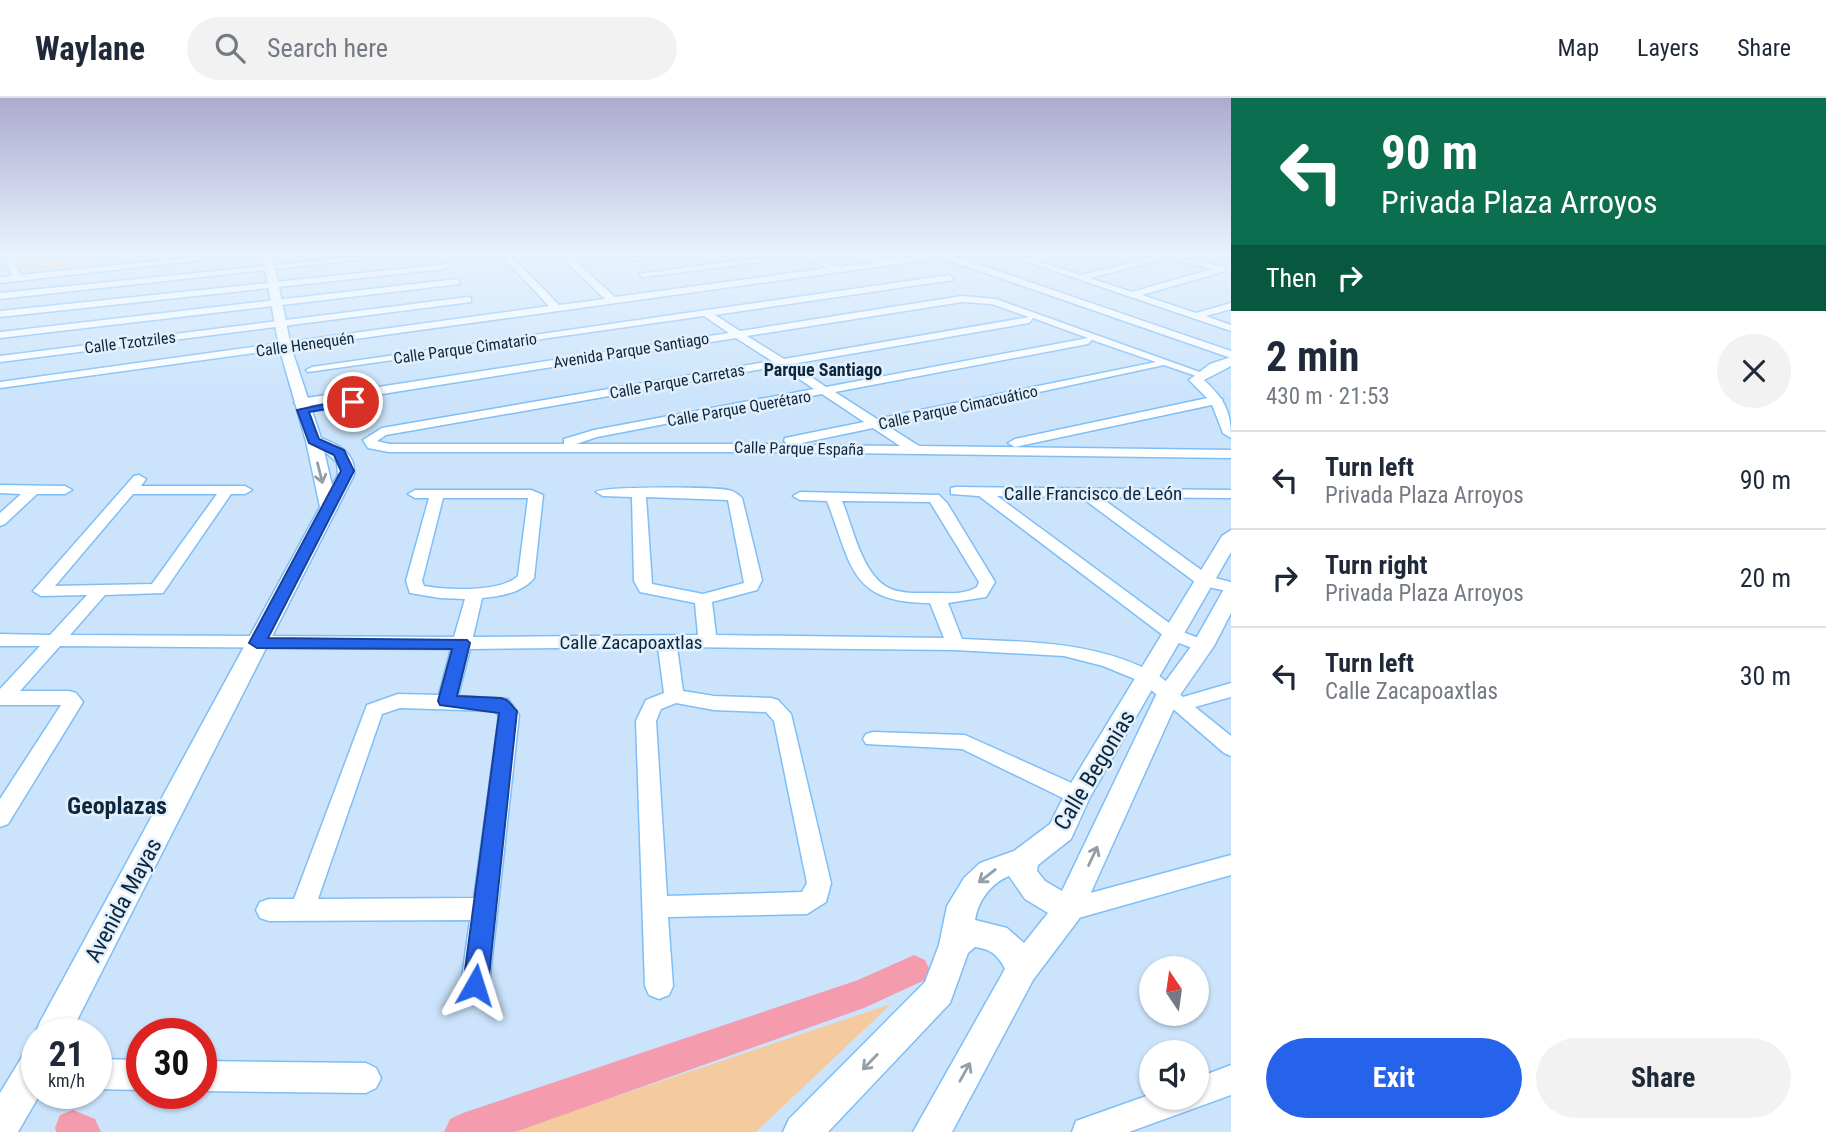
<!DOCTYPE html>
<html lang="en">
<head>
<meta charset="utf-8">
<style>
	:root { --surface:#fff; --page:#f2f2f3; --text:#1f2937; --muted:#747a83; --line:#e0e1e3; --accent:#2563eb }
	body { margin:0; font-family:"Roboto Condensed",sans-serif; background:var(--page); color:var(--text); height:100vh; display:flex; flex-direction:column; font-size:26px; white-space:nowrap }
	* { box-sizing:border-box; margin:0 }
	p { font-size:23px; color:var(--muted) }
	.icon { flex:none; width:38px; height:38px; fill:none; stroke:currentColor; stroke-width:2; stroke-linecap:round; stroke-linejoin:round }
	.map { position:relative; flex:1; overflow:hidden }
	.sheet { display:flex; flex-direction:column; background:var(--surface); width:595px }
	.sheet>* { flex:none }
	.banner { background:#0b6e4f; color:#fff; overflow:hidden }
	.needle { width:46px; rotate:347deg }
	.buttons { position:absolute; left:1139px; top:858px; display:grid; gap:14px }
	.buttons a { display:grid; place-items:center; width:70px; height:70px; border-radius:50%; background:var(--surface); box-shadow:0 2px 5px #0004; font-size:35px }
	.speed { position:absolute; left:21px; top:920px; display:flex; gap:14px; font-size:35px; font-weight:700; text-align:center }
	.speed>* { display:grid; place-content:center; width:91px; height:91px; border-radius:50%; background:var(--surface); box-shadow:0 2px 5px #0004; line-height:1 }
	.speed small { font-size:18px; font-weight:400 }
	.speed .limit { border:10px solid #d22; background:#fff; color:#111 }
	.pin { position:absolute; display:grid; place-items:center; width:60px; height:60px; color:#fff; margin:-30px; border:4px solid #fff; border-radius:50%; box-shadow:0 2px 7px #0007 }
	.me { position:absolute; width:77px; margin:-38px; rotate:6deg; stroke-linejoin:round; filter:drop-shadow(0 0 5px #0008) }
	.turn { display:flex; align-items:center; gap:24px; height:147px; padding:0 35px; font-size:32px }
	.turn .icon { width:91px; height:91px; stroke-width:2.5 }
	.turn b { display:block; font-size:49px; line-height:60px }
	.then { display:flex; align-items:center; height:66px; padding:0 35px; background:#0003; gap:14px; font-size:26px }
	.round { display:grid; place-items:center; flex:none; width:74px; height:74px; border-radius:37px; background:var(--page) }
	.head { display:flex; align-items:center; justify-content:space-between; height:119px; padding:0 35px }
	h1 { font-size:42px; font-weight:700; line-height:52px }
	.primary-button { display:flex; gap:14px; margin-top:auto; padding:14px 35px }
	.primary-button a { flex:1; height:80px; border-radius:42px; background:var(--accent); color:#fff; font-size:28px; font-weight:700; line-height:80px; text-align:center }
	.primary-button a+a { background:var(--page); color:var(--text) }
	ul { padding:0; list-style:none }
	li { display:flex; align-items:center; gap:21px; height:98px; padding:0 35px; border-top:2px solid var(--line) }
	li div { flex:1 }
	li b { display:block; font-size:26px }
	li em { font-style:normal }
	header { display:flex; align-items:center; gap:42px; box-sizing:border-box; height:98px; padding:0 35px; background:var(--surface); border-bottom:2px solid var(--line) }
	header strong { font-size:33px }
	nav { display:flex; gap:38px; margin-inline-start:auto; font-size:24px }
	.search { width:490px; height:63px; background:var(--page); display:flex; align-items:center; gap:18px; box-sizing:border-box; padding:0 24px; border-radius:38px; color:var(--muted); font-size:26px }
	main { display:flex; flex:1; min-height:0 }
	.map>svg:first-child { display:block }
</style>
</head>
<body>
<header>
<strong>Waylane</strong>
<div class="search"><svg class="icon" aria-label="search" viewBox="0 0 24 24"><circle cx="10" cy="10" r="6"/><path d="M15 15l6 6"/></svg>Search here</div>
<nav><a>Map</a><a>Layers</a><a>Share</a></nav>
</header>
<main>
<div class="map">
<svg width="1231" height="1034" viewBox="0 0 1231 1034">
	<rect width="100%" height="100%" fill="#cbe4fc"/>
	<path fill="#f5ca9e" d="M 14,154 L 88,154 L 83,167 L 21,173 Z
		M 891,906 L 756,1034 L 510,1034 Z"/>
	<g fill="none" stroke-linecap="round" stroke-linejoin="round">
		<path fill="#f49bad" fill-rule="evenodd" d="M 914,857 L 925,862 L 930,872 L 925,882 L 864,910 L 515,1034 L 444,1034 L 450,1021 L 463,1015 L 858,882 Z
			M 73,1012 L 95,1021 L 101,1034 L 56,1034 L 55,1030 L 60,1017 Z"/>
		<g stroke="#7ebef7" stroke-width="3">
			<path id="minor" d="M 4,154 L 12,154 L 20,177 L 243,154 L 271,154 L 0,185 L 0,179 L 12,178 Z
				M 403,154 L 431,154 L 0,201 L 0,195 Z
				M 498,154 L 507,154 L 559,207 L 605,201 L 556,154 L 565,154 L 615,199 L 828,170 L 788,154 L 800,154 L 838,169 L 875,164 L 852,154 L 864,154 L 886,162 L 942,154 L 1231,253 L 1231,260 L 942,160 L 0,290 L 0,284 L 549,208 Z
				M 670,154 L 694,154 L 626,164 L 622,162 Z
				M 998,154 C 1009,154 1020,160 1031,160 C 1044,160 1056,154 1070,154 L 1038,163 L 1081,177 L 1158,158 L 1153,154 L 1225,169 L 1225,173 L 1142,197 L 1196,215 L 1231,205 L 1231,211 L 1206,218 L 1231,227 L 1231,233 ZM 1168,160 L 1212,171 L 1132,194 L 1090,180 Z
				M 758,160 L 761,164 L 643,179 L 639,176 Z
				M 448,166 L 445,171 L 0,219 L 0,213 Z
				M 950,177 L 953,182 L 715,217 L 740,233 L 962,198 L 996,201 L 1208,277 L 1202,280 L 1164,267 L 886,327 L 919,348 L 1231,352 L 1231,360 L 755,354 L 389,354 L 368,350 L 363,342 L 382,330 L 772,263 L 736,240 L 300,309 L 294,305 L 300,301 L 729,235 L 704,218 L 308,274 L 306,272 L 312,269 ZM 962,204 L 992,206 L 1029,219 L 784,261 L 747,238 ZM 1033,220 L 1088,240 L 826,289 L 792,266 L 1029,225 ZM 1092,242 L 1156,264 L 877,321 L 835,294 L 1088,246 ZM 780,268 L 814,291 L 594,332 L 564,341 L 564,346 L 389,346 L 377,343 L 386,337 ZM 822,296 L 864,324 L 785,340 L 784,343 L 788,346 L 576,346 L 597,339 ZM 873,330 L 900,348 L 792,347 Z
				M 457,181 L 460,186 L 0,240 L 0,234 Z
				M 468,199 L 471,200 L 471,204 L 0,264 L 0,258 Z
				M 1217,298 L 1223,302 L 1221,305 L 1015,349 L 1008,345 L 1015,341 Z
				M 139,377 L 146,381 L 141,388 L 245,388 L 252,392 L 245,396 L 231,396 L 163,495 L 105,497 L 70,537 L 454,539 L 465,501 L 440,500 L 410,495 L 406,483 L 429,400 L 415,400 L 408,396 L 415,392 L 531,392 L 543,397 L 534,480 C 522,495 501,498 482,500 L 473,539 L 698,537 L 695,505 L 640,494 L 634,483 L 632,399 L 603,398 L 596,394 C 603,388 712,389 728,392 C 734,393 738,396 742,400 L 762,482 L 757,492 L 712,504 L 716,537 L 944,540 L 930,505 C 849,505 852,467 827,403 L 800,402 L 793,398 L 800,394 L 939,397 L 947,405 L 995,484 L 986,499 L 948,505 L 962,541 C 1027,544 1094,543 1154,575 C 1164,580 1174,591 1183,599 L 1231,585 L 1231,599 L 1195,609 L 1231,638 L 1231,658 L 1224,655 L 1142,584 L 1103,568 L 1064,558 L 955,552 L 677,549 L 683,593 L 714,598 L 771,600 L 778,602 L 791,616 L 831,785 L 826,804 L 807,816 L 668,819 L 673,888 L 669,897 L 659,901 L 649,897 L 645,888 L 636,623 L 646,602 L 664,595 L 658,549 L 470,551 L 458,598 L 508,601 L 519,617 L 489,887 L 485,896 L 475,900 L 465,896 L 461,887 L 470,822 L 269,823 L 260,820 L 256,812 L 260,804 L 269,801 L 294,801 L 367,607 L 398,596 L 439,597 L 451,551 L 60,548 L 20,593 L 69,593 L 76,595 L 83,604 L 8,726 L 0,729 L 0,701 L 61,607 L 0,607 L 0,591 L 40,548 L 0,548 L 0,536 L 50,537 L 87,497 L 41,498 L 33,493 L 134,378 ZM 133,396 L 217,396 L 152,486 L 55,488 ZM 646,399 L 728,402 L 744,485 L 703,496 L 652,486 ZM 443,400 L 528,400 L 518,478 C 500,495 447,492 424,488 L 422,483 ZM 842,403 L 930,404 L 979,484 L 977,489 C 964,497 948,495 934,495 C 920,495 904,496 891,491 C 862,479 853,429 842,403 ZM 676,605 L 714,612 L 766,614 L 774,623 L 807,785 L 802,794 L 667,798 L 656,623 L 661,611 ZM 400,610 L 495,613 L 499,618 L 474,800 L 318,801 L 382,616 Z
				M 0,387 L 65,388 L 72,392 L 65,396 L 37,396 L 5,426 L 0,428 L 0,415 L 21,396 L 0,395 Z
				M 956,389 L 1231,392 L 1231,400 L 1100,399 L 1211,479 L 1231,484 L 1231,494 L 1199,487 L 1081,399 L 997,398 L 1180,533 L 1209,544 L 1212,548 L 1203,554 L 1168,541 L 979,398 L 951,396 L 951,390 Z
				M 873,634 L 965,637 L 1085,691 L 1088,697 L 1085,703 L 1077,705 L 1069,703 L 962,651 L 866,646 L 863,641 L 866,636 Z
				M 1231,757 L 1231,777 L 1068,823 L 1059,820 L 1055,812 L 1059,804 L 1068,801 Z
				M 96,961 L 142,962 L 142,992 L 96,991 Z
				M 201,963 L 366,965 L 376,970 L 381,980 L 376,990 L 366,995 L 201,993 Z
				M 1231,967 L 1231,997 L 1129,1034 L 1072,1034 L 1076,1023 L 1152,996 L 1152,999 L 1197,999 L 1197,980 Z"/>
		</g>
		<g stroke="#7ebef7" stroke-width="3">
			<path id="tertiary" d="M 262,154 L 272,154 L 291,249 L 321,340 C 339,347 356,355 354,377 L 70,936 L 37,936 L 37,940 L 35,936 L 40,924 L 320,409 L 306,343 L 279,249 ZM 324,353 L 337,364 L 338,377 L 332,387 Z
				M 1231,259 L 1231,268 L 1204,282 C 1224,301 1231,312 1231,340 L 1223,335 L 1211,304 L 1189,282 L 1210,266 Z
				M 1231,432 L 1231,454 L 1090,699 L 1071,741 L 1038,767 L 1037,773 L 1045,783 L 1062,793 L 1157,595 L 1193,546 L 1224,491 L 1231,489 L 1231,515 L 1214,548 L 1180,597 L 1079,821 L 1033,882 L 952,1034 L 913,1034 L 1005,871 C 998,857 991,851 975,849 L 968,855 L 950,905 L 828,1034 L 783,1034 L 789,1021 L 925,884 L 939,847 L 947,808 L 964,780 L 980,765 L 1014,753 L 1050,726 L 1068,690 L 1222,438 ZM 1009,778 L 1025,801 L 1048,815 L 1024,845 L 1007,830 L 975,822 C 978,803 991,785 1009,778 Z
				M 37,949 L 37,996 L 40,996 L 18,1034 L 0,1034 L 0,995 L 25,954 Z"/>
		</g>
		<use href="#minor" fill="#fff" fill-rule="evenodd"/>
		<use href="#tertiary" fill="#fff" fill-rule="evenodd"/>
	</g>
	<defs><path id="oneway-shaft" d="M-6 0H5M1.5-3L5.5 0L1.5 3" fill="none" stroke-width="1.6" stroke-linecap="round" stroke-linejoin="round" transform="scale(1.75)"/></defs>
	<g stroke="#929ea8">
		<use href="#oneway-shaft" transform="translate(320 375) rotate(76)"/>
		<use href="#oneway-shaft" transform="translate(1093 758) rotate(-65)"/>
		<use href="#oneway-shaft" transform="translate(987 778) rotate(142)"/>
		<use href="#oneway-shaft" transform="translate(870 964) rotate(134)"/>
		<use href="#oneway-shaft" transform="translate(965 974) rotate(-61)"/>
	</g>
	<linearGradient id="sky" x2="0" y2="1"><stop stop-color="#adaad0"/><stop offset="0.52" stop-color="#e8f3fe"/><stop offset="1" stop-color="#e8f3fe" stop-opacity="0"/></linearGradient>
	<rect width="1231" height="299" fill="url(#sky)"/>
	<path fill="#2563eb" stroke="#184099" stroke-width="2" d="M 353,300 L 358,304 L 357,306 L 309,314 L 319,341 L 344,352 L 354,373 L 268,540 L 467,542 L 470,545 L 457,598 L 501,600 L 507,602 L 517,613 L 488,887 L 484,895 L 475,898 L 467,895 L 463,887 L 499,615 L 440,607 L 438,603 L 452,551 L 257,550 L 249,545 L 341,373 L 334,357 L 309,345 L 297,312 Z"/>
	<g text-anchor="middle" stroke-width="5" stroke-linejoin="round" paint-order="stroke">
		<g font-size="16" fill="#0c273d" stroke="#e3f0fc">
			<text transform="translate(130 244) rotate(-7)" y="6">Calle Tzotziles</text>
			<text transform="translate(305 246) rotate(-8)" y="6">Calle Henequén</text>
			<text transform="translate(465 250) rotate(-8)" y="6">Calle Parque Cimatario</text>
			<text transform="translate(631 252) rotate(-9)" y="6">Avenida Parque Santiago</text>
			<text transform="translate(677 283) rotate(-10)" y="6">Calle Parque Carretas</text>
			<text transform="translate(958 309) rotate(-12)" y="6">Calle Parque Cimacuático</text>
			<text transform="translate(739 310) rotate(-10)" y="6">Calle Parque Querétaro</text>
			<text transform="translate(799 350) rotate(1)" y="6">Calle Parque España</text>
		</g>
		<g font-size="18" font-weight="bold" fill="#0c273d" stroke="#e3f0fc">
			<text x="823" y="278">Parque Santiago</text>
		</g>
		<g font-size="19" fill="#0c273d" stroke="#e3f0fc">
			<text x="1093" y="402">Calle Francisco de León</text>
			<text x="631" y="551">Calle Zacapoaxtlas</text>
		</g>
		<g font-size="23" fill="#0c273d" stroke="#e3f0fc">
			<text transform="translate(1094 672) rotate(-59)" y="8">Calle Begonias</text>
			<text transform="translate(123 802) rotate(-62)" y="8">Avenida Mayas</text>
		</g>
		<g font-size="24" font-weight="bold" fill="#0c273d" stroke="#e3f0fc">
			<text x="117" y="716">Geoplazas</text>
		</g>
	</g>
</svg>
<div class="buttons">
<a><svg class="needle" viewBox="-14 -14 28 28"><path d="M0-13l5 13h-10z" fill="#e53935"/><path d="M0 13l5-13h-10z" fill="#747a83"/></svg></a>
<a><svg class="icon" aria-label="sound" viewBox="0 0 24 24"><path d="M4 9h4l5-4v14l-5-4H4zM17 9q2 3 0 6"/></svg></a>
</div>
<div class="speed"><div>21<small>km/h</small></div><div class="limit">30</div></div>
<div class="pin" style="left:353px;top:304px;background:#d93025"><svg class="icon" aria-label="arrive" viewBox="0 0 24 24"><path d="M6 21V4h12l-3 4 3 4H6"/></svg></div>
<svg class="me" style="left:475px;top:887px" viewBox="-20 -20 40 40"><path d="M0-17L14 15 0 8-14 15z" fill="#2563eb" stroke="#fff" stroke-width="4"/></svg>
</div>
<section class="sheet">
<div class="banner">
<div class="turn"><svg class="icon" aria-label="left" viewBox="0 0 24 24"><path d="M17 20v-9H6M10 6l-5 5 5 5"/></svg><div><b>90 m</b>Privada Plaza Arroyos</div></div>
<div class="then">Then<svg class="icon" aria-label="right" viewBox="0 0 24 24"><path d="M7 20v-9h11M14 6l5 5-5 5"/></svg></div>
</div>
<div class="head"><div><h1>2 min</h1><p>430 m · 21:53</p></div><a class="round"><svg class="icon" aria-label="close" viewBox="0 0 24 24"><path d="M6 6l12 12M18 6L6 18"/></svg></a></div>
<ul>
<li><svg class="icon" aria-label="left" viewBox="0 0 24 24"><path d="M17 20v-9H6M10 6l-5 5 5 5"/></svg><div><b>Turn left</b><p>Privada Plaza Arroyos</p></div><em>90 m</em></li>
<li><svg class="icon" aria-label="right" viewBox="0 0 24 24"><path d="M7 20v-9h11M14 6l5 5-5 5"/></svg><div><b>Turn right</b><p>Privada Plaza Arroyos</p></div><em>20 m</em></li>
<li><svg class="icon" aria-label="left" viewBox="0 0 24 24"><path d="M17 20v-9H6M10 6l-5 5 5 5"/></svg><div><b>Turn left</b><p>Calle Zacapoaxtlas</p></div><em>30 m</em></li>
</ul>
<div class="primary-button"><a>Exit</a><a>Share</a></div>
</section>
</main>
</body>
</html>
